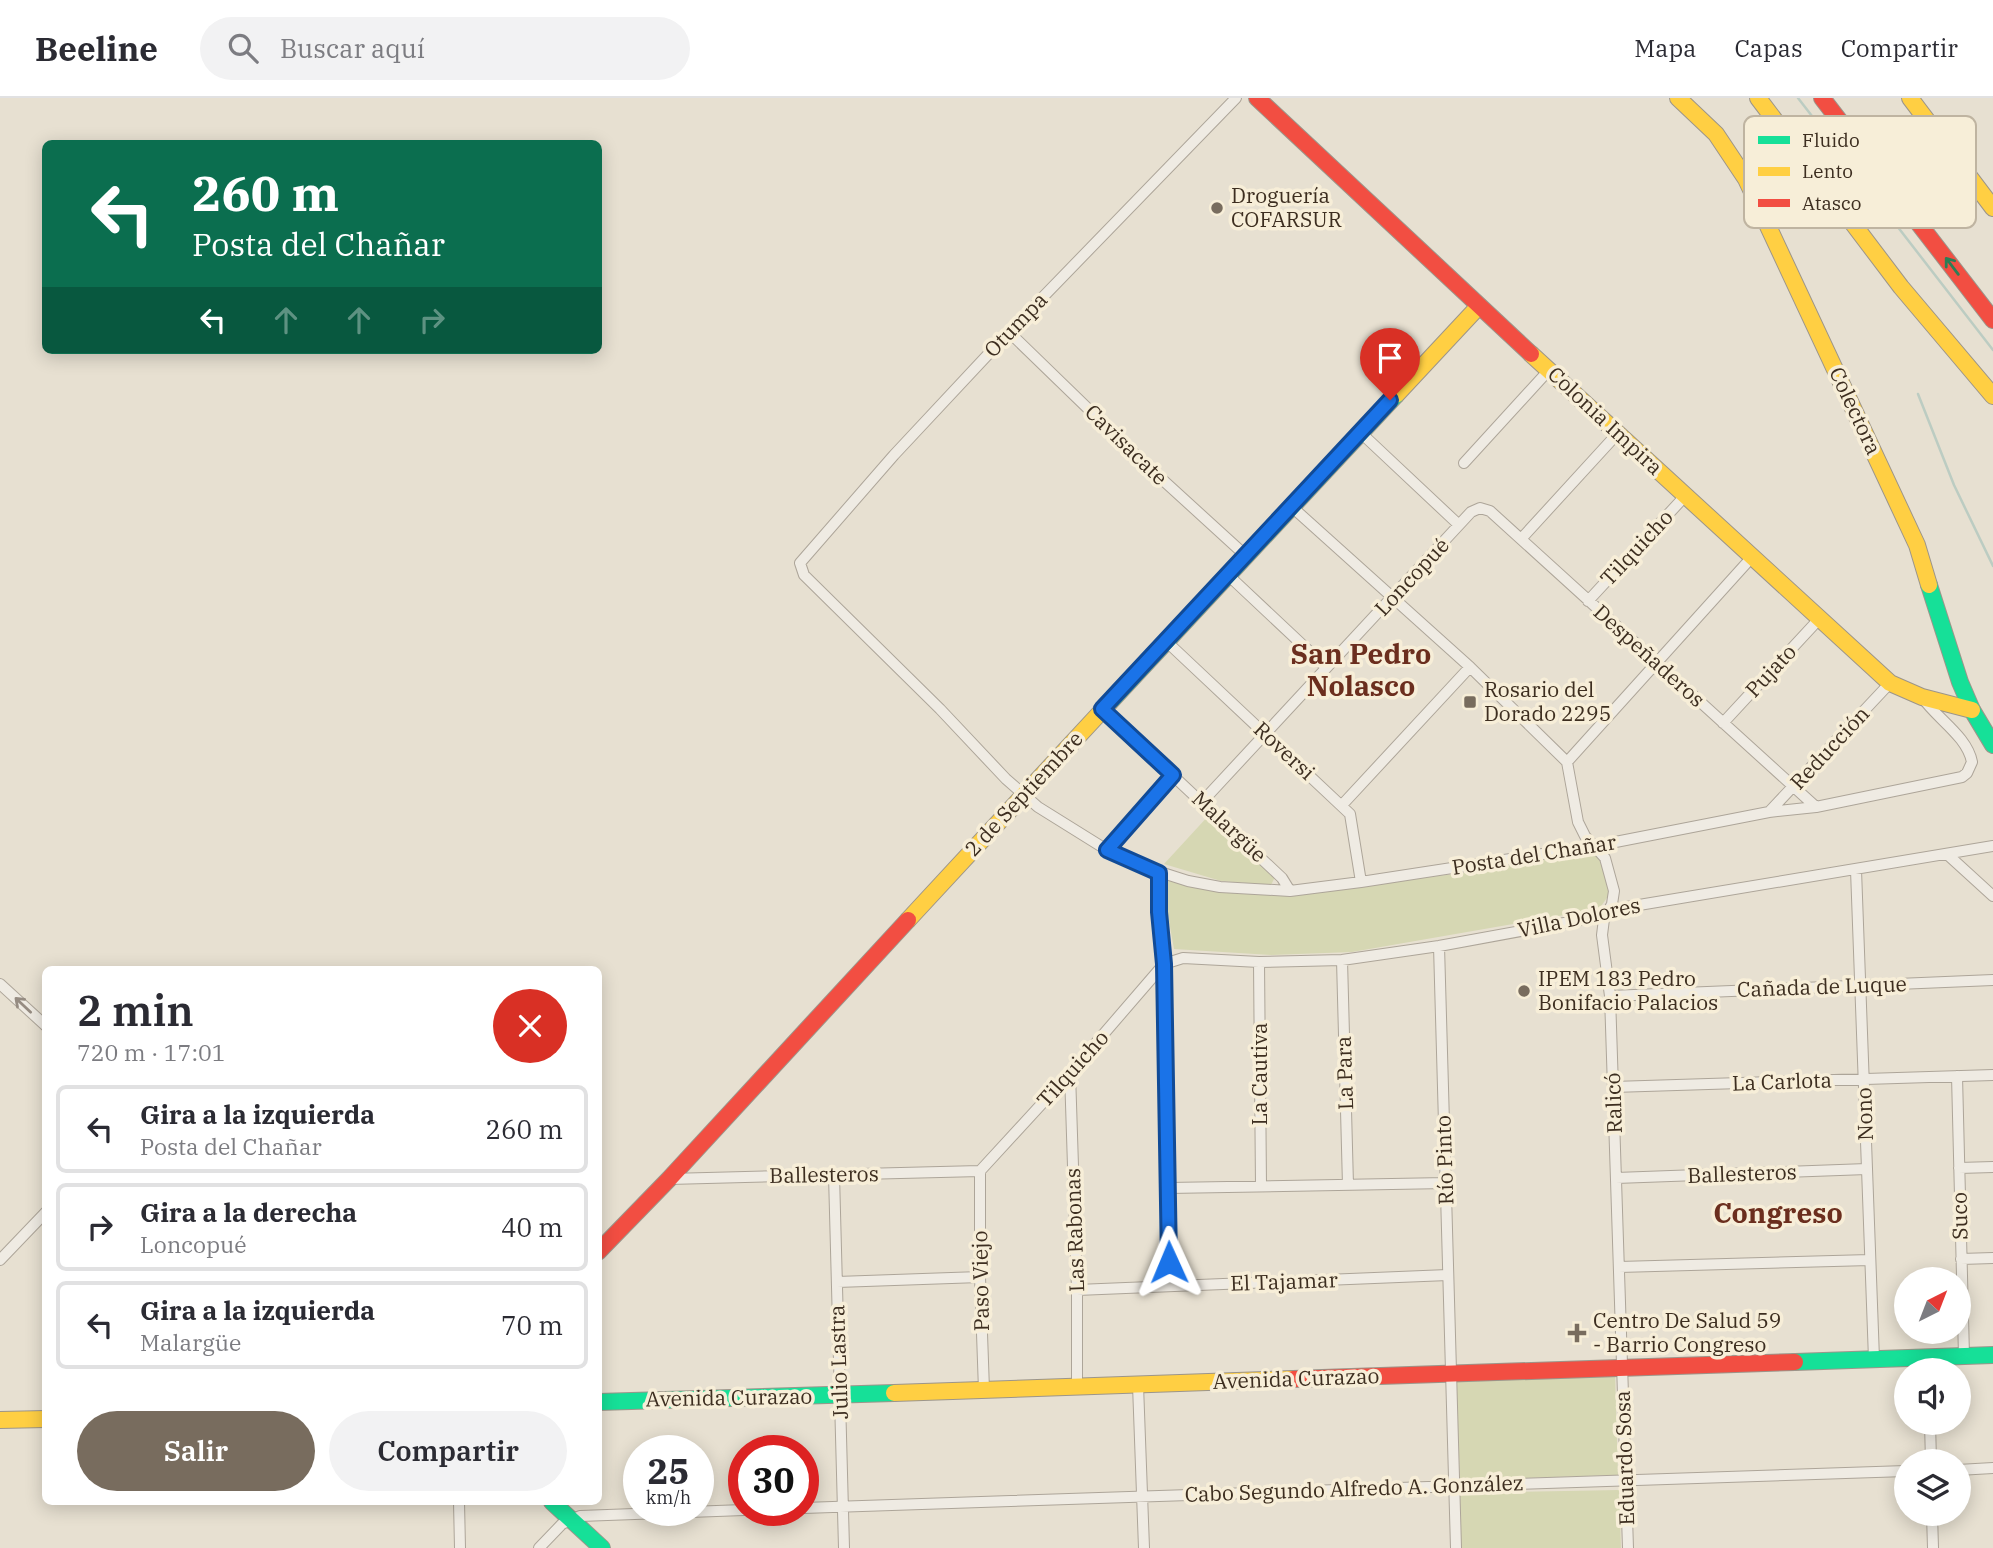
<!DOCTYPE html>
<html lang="es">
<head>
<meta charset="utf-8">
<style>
	:root { --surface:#fff; --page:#f2f2f3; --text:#2b2b33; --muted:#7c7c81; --line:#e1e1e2; --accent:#786c5e }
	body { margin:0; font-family:"IBM Plex Serif",serif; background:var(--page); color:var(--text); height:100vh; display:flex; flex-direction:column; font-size:26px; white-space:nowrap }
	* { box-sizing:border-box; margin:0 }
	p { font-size:23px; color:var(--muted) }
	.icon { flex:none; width:38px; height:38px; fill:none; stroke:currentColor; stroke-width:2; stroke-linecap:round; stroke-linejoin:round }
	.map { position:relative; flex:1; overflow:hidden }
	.panel { position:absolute; left:42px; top:868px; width:560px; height:539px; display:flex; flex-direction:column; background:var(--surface); border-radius:10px; box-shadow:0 4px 18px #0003 }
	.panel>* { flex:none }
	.hud { position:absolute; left:42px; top:42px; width:560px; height:214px; border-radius:10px; box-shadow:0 4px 18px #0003; background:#0b6e4f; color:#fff; overflow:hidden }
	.needle { width:46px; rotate:42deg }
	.buttons { position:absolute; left:1894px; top:1169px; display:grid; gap:14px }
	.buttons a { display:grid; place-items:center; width:77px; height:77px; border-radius:50%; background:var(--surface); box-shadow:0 4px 18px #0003; font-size:35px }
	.speed { position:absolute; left:623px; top:1337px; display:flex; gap:14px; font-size:35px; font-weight:700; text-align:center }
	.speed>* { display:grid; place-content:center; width:91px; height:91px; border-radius:50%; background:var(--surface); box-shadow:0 4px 18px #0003; line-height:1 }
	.speed small { font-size:18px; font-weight:400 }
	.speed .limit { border:10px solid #d22; background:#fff; color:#111 }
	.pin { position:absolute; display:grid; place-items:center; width:60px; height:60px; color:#fff; margin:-72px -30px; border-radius:50% 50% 50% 0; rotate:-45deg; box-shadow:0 0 7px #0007 }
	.pin .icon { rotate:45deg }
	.me { position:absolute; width:77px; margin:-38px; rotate:359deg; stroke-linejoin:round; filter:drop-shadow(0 0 5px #0008) }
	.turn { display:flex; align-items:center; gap:24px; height:147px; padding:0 35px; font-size:32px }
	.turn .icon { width:91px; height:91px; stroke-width:2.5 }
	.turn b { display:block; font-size:49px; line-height:60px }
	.lanes { display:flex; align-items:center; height:66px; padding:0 35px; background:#0003; justify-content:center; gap:35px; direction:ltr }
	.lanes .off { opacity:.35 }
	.round { display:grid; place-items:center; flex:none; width:74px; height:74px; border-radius:37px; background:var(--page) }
	.headline { display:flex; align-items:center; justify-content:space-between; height:119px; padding:0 35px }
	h1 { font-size:42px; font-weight:600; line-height:52px }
	.action { display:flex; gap:14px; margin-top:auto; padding:14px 35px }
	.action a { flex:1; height:80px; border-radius:42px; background:var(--accent); color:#fff; font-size:28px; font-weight:600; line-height:80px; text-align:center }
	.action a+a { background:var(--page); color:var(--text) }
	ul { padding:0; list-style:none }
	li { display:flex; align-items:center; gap:21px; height:88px; margin:0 14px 10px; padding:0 21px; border:4px solid var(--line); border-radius:10px }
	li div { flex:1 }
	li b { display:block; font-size:26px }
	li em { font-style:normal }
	header { display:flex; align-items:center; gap:42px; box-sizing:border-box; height:98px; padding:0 35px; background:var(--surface); border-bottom:2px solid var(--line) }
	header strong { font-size:33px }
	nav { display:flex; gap:38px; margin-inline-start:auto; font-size:24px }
	.search { width:490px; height:63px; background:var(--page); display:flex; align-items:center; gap:18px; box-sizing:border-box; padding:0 24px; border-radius:38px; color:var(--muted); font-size:26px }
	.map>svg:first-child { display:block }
</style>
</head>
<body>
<header>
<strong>Beeline</strong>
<div class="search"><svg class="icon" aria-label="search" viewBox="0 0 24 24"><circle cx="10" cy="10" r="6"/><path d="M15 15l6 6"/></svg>Buscar aquí</div>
<nav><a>Mapa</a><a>Capas</a><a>Compartir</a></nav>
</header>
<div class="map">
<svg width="1993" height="1450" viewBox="0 0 1993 1450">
	<rect width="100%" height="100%" fill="#e7e0d1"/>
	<path fill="#d6d7b3" d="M 1210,716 L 1275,779 L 1271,787 L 1221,783 L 1164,766 Z
		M 1596,751 L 1604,775 L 1609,797 L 1599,811 L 1352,854 L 1271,857 L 1174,851 L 1167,812 L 1166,782 L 1221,794 L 1364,786 L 1483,773 Z
		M 1615,1274 L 1618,1377 L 1460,1382 L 1456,1279 Z
		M 1619,1392 L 1621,1450 L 1461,1450 L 1460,1395 Z"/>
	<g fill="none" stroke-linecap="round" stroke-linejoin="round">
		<path stroke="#bcccc2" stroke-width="2.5" d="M 1798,0 L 1993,252
			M 1918,296 L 1954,387 L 1993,468"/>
		<g stroke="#ada599" stroke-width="12">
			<path id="street" d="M 1236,0 L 1009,234 L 894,357 L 800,465 L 804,477 L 940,611 L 1006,681 L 1038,709 L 1107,752 L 1138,767 L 1188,783 L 1220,789 L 1290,793 L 1361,784 L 1595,748 L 1769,714 L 1816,709 L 1962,679 L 1967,675 L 1972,664 C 1967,638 1937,621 1922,599
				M 1009,234 L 1142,363 L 1245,457
				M 1360,334 L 1459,427
				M 1464,365 L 1549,272
				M 1291,408 L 1470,569 L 1567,664 L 1578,724 L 1585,738 L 1605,760 L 1614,793 L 1612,806 L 1604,821 L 1602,837 L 1610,898 L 1628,1450
				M 1521,441 L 1618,335
				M 1227,476 L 1326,569
				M 1588,503 L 1686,397
				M 1166,543 L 1350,716 L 1361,784
				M 1102,611 L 1282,780 L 1290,793
				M 1723,625 L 1820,520
				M 1567,664 L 1752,459
				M 1202,704 L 1471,414 L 1480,410 L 1490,413 L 1816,709
				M 1342,707 L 1470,569
				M 1769,714 L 1890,585
				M 1107,752 L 1173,677
				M 1948,757 L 1993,798
				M 1856,772 L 1874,1261
				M 1159,775 L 1159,814 L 1164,866 L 1170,1188
				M 1439,848 L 1456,1450
				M 1342,862 L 1348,1087
				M 1259,864 L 1261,1088
				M 1164,866 L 1183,860 L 1259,864 L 1342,862 L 1439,848 L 1597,819 L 1627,809 L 1993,748
				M 0,886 L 46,928
				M 1610,898 L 1993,882
				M 1070,975 L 1077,1192 L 1077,1289
				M 1957,978 L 1964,1258
				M 1613,989 L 1993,977
				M 1959,1070 L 1993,1069
				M 980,1073 L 1070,975 L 1164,866
				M 980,1073 L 980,1179 L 984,1292
				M 834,1077 L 844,1450
				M 1616,1080 L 1867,1071
				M 669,1081 L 980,1073
				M 1168,1090 L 1446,1085
				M 1961,1161 L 1993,1160
				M 0,1162 L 46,1114
				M 1619,1169 L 1870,1162
				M 837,1184 L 980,1179
				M 1077,1192 L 1448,1177
				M 1138,1287 L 1144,1450
				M 1930,1325 L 1931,1363
				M 1958,1372 L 1993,1370
				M 459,1404 L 460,1450
				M 803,1410 L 1906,1373
				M 1932,1416 L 1933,1450
				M 539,1450 L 562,1426 L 580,1418 L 744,1412"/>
		</g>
		<g stroke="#9c958a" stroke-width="18">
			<path id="fast" d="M 1929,487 L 1960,584 L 1972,612 L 1993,647
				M 1110,604 L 1396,297
				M 1795,1264 L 1993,1257
				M 598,1304 L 894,1295
				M 552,1404 L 602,1450"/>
		</g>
		<g stroke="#9c958a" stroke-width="18">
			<path id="slow" d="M 1678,0 L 1716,36 L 1746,81 L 1917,447 L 1929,487
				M 1758,0 L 1901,189 L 1993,298
				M 1910,0 L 1993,110
				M 1531,256 L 1890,585 L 1922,599 L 1972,612
				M 1396,297 L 1479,208
				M 908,822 L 1110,604
				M 894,1295 L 1293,1281
				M 0,1322 L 46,1321"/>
		</g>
		<g stroke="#9c958a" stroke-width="18">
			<path id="jam" d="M 1257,0 L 1531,256
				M 1822,0 L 1993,222
				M 598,1154 L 669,1081 L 908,822
				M 1293,1281 L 1795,1264"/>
		</g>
		<use href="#street" stroke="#efebe3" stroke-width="10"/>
		<use href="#fast" stroke="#16e098" stroke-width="16"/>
		<use href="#slow" stroke="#ffcf43" stroke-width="16"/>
		<use href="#jam" stroke="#f24e42" stroke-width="16"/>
	</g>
	<defs><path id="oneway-shaft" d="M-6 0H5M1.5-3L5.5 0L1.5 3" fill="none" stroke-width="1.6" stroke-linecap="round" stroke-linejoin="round" transform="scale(1.75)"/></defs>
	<use stroke="#2b7e56" href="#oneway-shaft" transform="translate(1952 168) rotate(-127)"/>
	<use stroke="#968c82" href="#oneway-shaft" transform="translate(23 907) rotate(-137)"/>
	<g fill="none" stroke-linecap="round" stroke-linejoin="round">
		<g stroke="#114b97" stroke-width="18">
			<path id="route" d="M 1169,1164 L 1164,866 L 1159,814 L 1159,775 L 1107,752 L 1173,677 L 1102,611 L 1390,302"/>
		</g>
		<use href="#route" stroke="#1a73e8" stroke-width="12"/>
	</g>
	<g fill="#786c5e" stroke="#f7eed8" stroke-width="2.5">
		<circle cx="1217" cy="110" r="7"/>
		<rect x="1463" y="597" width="14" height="14" rx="3.5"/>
		<circle cx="1524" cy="893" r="7"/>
		<path d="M1573.5 1224.5h7v7h7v7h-7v7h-7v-7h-7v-7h7z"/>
	</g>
	<g text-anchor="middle" stroke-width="7" stroke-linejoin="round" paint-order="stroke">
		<g font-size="21" fill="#3d2e20" stroke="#f7eed8" text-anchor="start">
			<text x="1231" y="105">Droguería<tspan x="1231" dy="24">COFARSUR</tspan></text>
			<text x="1484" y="599">Rosario del<tspan x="1484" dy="24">Dorado 2295</tspan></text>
			<text x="1538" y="888">IPEM 183 Pedro<tspan x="1538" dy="24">Bonifacio Palacios</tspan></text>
			<text x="1593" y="1230">Centro De Salud 59<tspan x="1593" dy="24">- Barrio Congreso</tspan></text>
		</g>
		<g font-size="21" fill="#3d2e20" stroke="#f7eed8">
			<text transform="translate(1016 227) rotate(-46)" y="7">Otumpa</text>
			<text transform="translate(1855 313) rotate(65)" y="7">Colectora</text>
			<text transform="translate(1605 323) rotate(43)" y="7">Colonia Impira</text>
			<text transform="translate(1126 347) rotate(44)" y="7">Cavisacate</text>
			<text transform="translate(1637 450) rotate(-47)" y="7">Tilquicho</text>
			<text transform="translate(1412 479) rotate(-47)" y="7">Loncopué</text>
			<text transform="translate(1649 558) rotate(42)" y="7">Despeñaderos</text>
			<text transform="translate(1771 573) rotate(-47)" y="7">Pujato</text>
			<text transform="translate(1830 650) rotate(-47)" y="7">Reducción</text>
			<text transform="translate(1284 653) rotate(43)" y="7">Roversi</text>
			<text transform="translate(1024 696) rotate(-47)" y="7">2 de Septiembre</text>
			<text transform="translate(1229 729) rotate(43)" y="7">Malargüe</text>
			<text transform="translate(1534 757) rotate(-9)" y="7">Posta del Chañar</text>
			<text transform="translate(1579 820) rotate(-12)" y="7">Villa Dolores</text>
			<text transform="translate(1822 889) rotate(-2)" y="7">Cañada de Luque</text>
			<text transform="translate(1073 971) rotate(-48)" y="7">Tilquicho</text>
			<text transform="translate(1345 975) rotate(-92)" y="7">La Para</text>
			<text transform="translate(1260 976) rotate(-90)" y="7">La Cautiva</text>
			<text transform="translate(1782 984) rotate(-2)" y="7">La Carlota</text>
			<text transform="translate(1614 1005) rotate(-92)" y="7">Ralicó</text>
			<text transform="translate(1865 1016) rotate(-92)" y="7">Nono</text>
			<text transform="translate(1445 1062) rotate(-92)" y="7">Río Pinto</text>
			<text transform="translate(1742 1076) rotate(-2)" y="7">Ballesteros</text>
			<text transform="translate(824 1077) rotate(-1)" y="7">Ballesteros</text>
			<text transform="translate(1960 1118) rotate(-91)" y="7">Suco</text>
			<text transform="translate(1075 1132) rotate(-92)" y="7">Las Rabonas</text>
			<text transform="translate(981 1183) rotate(-91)" y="7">Paso Viejo</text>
			<text transform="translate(1284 1184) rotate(-2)" y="7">El Tajamar</text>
			<text transform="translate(839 1264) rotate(-92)" y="7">Julio Lastra</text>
			<text transform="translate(1296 1281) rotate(-2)" y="7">Avenida Curazao</text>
			<text transform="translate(729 1300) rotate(-1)" y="7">Avenida Curazao</text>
			<text transform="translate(1625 1360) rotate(-92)" y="7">Eduardo Sosa</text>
			<text transform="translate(1354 1391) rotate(-2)" y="7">Cabo Segundo Alfredo A. González</text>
		</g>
		<g font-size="28" font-weight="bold" fill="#6b2e1e" stroke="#f7eed8">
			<text x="1361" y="566">San Pedro<tspan x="1361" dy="32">Nolasco</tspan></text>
			<text x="1778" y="1125">Congreso</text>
		</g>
	</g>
	<rect x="1744" y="18" width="232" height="112" rx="10" fill="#f7eed8" stroke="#bfb4a1" stroke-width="2"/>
	<rect x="1758" y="38" width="32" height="8" fill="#16e098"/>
	<rect x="1758" y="69" width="32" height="9" fill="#ffcf43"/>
	<rect x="1758" y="101" width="32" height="8" fill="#f24e42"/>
	<g font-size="19" fill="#3d2e20">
		<text x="1802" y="49">Fluido</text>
		<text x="1802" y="80">Lento</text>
		<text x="1802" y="112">Atasco</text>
	</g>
</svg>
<div class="buttons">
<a><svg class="needle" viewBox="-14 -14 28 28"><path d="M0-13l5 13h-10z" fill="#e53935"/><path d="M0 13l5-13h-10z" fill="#7c7c81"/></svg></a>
<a><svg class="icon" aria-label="sound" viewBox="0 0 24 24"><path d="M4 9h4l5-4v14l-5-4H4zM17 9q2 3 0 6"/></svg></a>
<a><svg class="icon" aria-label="layers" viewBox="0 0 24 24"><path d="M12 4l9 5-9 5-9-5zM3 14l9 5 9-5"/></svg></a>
</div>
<div class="speed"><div>25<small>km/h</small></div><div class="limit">30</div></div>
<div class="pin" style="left:1390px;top:302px;background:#d93025"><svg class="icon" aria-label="arrive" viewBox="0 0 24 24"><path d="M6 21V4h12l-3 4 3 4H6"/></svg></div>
<svg class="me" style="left:1169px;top:1164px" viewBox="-20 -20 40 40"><path d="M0-17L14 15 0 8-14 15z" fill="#1a73e8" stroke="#fff" stroke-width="4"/></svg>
<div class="hud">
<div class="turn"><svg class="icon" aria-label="left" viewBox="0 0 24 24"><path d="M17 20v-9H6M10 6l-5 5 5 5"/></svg><div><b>260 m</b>Posta del Chañar</div></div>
<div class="lanes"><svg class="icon" aria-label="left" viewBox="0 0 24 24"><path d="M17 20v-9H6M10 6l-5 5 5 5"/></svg><svg class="icon off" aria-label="ahead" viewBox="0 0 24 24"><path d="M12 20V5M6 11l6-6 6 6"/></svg><svg class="icon off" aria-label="ahead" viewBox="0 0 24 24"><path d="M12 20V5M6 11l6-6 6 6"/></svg><svg class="icon off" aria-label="right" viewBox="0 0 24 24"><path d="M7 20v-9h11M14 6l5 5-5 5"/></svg></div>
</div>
<section class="panel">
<div class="headline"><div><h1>2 min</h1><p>720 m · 17:01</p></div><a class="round" style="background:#d93025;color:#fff"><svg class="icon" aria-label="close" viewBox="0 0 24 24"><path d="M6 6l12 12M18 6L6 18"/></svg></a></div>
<ul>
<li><svg class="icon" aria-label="left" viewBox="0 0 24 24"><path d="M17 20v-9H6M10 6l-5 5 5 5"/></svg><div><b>Gira a la izquierda</b><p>Posta del Chañar</p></div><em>260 m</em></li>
<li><svg class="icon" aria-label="right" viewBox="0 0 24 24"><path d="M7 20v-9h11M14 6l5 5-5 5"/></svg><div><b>Gira a la derecha</b><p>Loncopué</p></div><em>40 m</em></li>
<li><svg class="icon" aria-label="left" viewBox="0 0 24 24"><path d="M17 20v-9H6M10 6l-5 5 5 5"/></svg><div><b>Gira a la izquierda</b><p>Malargüe</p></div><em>70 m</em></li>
</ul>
<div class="action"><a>Salir</a><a>Compartir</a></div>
</section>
</div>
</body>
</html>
